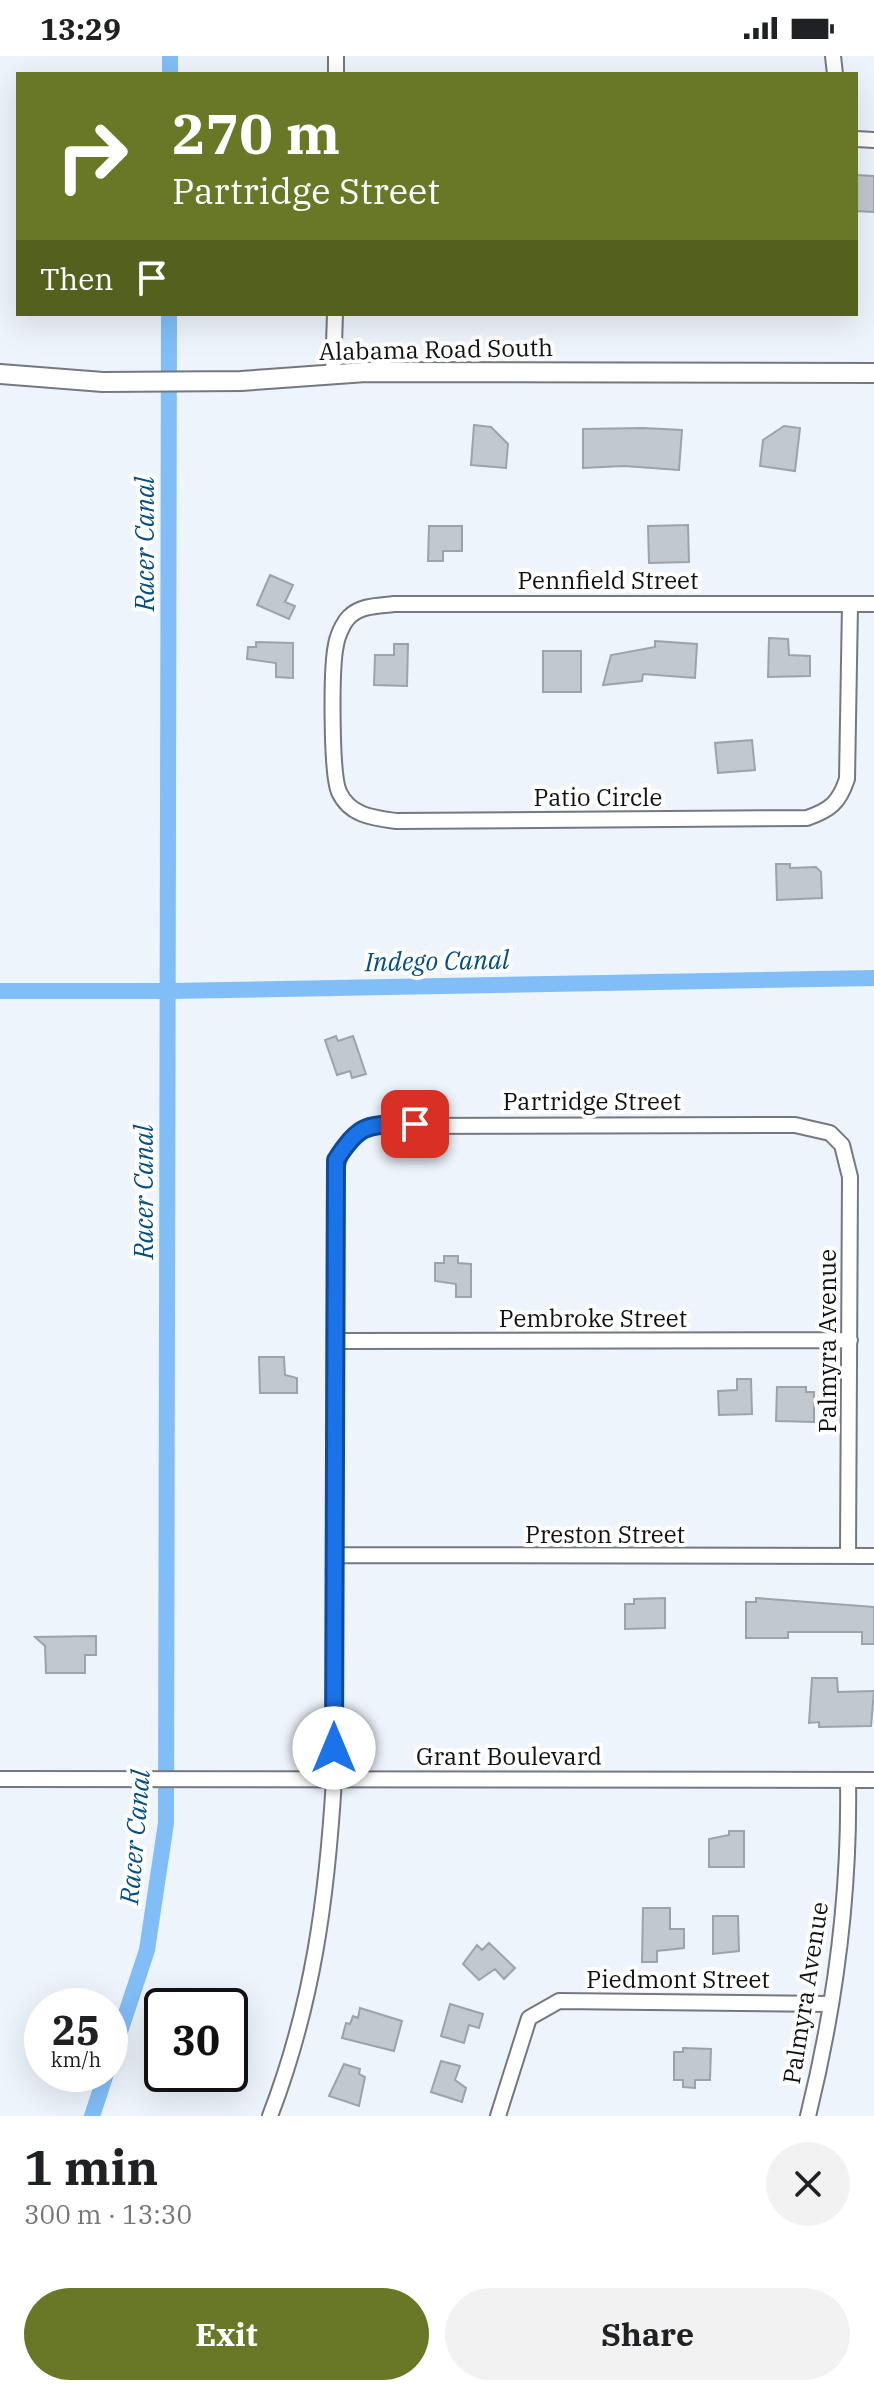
<!DOCTYPE html>
<html lang="en">
<head>
<meta charset="utf-8">
<style>
	:root { --surface:#fff; --page:#f2f2f2; --text:#202124; --muted:#757577; --accent:#687826 }
	body { margin:0; font-family:"IBM Plex Serif",serif; background:var(--page); color:var(--text); height:100vh; display:flex; flex-direction:column; font-size:30px; white-space:nowrap }
	* { box-sizing:border-box; margin:0 }
	p { font-size:26px; color:var(--muted) }
	.icon { flex:none; width:44px; height:44px; fill:none; stroke:currentColor; stroke-width:2; stroke-linecap:round; stroke-linejoin:round }
	.map { position:relative; height:2060px; overflow:hidden }
	.side { display:flex; flex-direction:column; background:var(--surface); flex:1 }
	.side>* { flex:none }
	.guide { position:absolute; left:16px; top:16px; width:842px; height:244px; border-radius:0px; box-shadow:0 8px 32px #0002; background:#687826; color:#fff; overflow:hidden }
	.speed { position:absolute; left:24px; top:1932px; display:flex; gap:16px; font-size:40px; font-weight:700; text-align:center }
	.speed>* { display:grid; place-content:center; width:104px; height:104px; border-radius:50%; background:var(--surface); box-shadow:0 8px 32px #0002; line-height:1 }
	.speed small { font-size:20px; font-weight:400 }
	.speed .limit { border:4px solid #111; border-radius:12px; background:#fff; color:#111 }
	.pin { position:absolute; display:grid; place-items:center; width:68px; height:68px; color:#fff; margin:-34px; border-radius:16px; box-shadow:0 4px 12px #0006 }
	.me { position:absolute; width:88px; margin:-44px; rotate:0deg; stroke-linejoin:round; filter:drop-shadow(0 0 6px #0008) }
	.turn { display:flex; align-items:center; gap:28px; height:168px; padding:0 24px; font-size:36px }
	.turn .icon { width:104px; height:104px; stroke-width:2.5 }
	.turn b { display:block; font-size:56px; line-height:68px }
	.then { display:flex; align-items:center; height:76px; padding:0 24px; background:#0003; gap:16px; font-size:30px }
	.round { display:grid; place-items:center; flex:none; width:84px; height:84px; border-radius:42px; background:var(--page) }
	.summary { display:flex; align-items:center; justify-content:space-between; height:136px; padding:0 24px }
	h1 { font-size:48px; font-weight:700; line-height:60px }
	.action { display:flex; gap:16px; margin-top:auto; padding:16px 24px }
	.action a { flex:1; height:92px; border-radius:48px; background:var(--accent); color:#fff; font-size:32px; font-weight:700; line-height:92px; text-align:center }
	.action a+a { background:var(--page); color:var(--text) }
	.status { display:flex; justify-content:space-between; align-items:center; height:56px; padding:0 40px; background:var(--surface); direction:ltr }
	.status svg { height:22px; fill:currentColor }
	.map>svg:first-child { display:block }
</style>
</head>
<body>
<div class="status"><b>13:29</b><svg viewBox="0 0 49 12"><path d="M0 12V9h3v3zM5 12V6h3v6zM10 12V3h3v9zM15 12V0h3v12zM26 1h20v11H26zM47 4h2v5h-2z"/></svg></div>
<div class="map">
<svg width="874" height="2060" viewBox="0 0 874 2060">
	<rect width="100%" height="100%" fill="#edf4fb"/>
	<g fill="none" stroke-linecap="round" stroke-linejoin="round">
		<path stroke="#81bef7" stroke-width="16" d="M 170,18 L 170,0
			M 0,935 L 169,935 L 874,922
			M 110,2006 L 147,1894 L 166,1767 L 169,258
			M 92,2060 L 106,2018"/>
	</g>
	<path fill="#c1c8ce" stroke="#9ca3a9" stroke-width="2" d="M 856,119 L 874,120 L 874,156 L 856,155 Z
		M 474,369 L 491,371 L 508,388 L 506,412 L 471,409 Z
		M 784,370 L 800,372 L 795,415 L 760,410 L 763,384 Z
		M 643,372 L 682,374 L 679,414 L 624,410 L 583,412 L 583,373 Z
		M 688,469 L 689,506 L 649,507 L 648,470 Z
		M 429,470 L 462,470 L 462,495 L 443,495 L 443,505 L 428,505 Z
		M 270,519 L 293,529 L 285,546 L 295,550 L 289,563 L 257,549 Z
		M 769,582 L 788,583 L 789,599 L 810,600 L 810,620 L 768,621 Z
		M 655,585 L 697,588 L 695,622 L 643,618 L 642,625 L 603,629 L 611,599 L 655,591 Z
		M 256,586 L 293,587 L 293,622 L 276,621 L 276,607 L 247,603 L 248,591 L 256,591 Z
		M 394,588 L 408,588 L 407,630 L 374,629 L 375,599 L 394,599 Z
		M 543,595 L 581,595 L 581,636 L 543,636 Z
		M 752,684 L 755,714 L 718,717 L 715,687 Z
		M 776,808 L 790,808 L 790,812 L 816,811 L 821,816 L 822,842 L 777,844 Z
		M 336,980 L 338,985 L 353,980 L 366,1018 L 352,1022 L 350,1015 L 337,1019 L 325,984 Z
		M 444,1200 L 458,1200 L 458,1207 L 471,1208 L 471,1241 L 456,1241 L 456,1228 L 435,1225 L 435,1207 L 444,1207 Z
		M 259,1301 L 284,1301 L 285,1319 L 297,1322 L 297,1337 L 260,1337 Z
		M 737,1323 L 751,1323 L 752,1358 L 719,1359 L 718,1335 L 737,1334 Z
		M 777,1331 L 806,1331 L 806,1336 L 814,1336 L 814,1366 L 776,1365 Z
		M 665,1542 L 665,1572 L 625,1573 L 625,1548 L 634,1548 L 634,1543 Z
		M 756,1542 L 874,1551 L 874,1588 L 862,1588 L 862,1576 L 788,1576 L 788,1582 L 746,1582 L 746,1546 L 756,1546 Z
		M 96,1580 L 96,1599 L 85,1599 L 85,1617 L 46,1617 L 45,1590 L 35,1581 Z
		M 812,1622 L 837,1622 L 838,1636 L 874,1635 L 871,1670 L 819,1671 L 819,1666 L 809,1667 Z
		M 729,1775 L 744,1775 L 744,1811 L 709,1811 L 709,1783 L 729,1779 Z
		M 643,1852 L 670,1852 L 670,1873 L 684,1873 L 684,1892 L 657,1895 L 657,1906 L 642,1906 Z
		M 713,1860 L 738,1860 L 739,1895 L 713,1898 Z
		M 489,1887 L 515,1912 L 504,1923 L 495,1913 L 479,1924 L 463,1908 L 477,1889 L 482,1894 Z
		M 450,1948 L 483,1958 L 479,1972 L 469,1969 L 464,1987 L 441,1980 Z
		M 360,1952 L 402,1965 L 394,1995 L 342,1982 L 346,1967 L 350,1968 L 353,1960 L 358,1962 Z
		M 683,1992 L 711,1993 L 710,2024 L 695,2024 L 695,2032 L 683,2031 L 683,2024 L 674,2024 L 674,1996 L 683,1996 Z
		M 441,2005 L 460,2010 L 455,2024 L 466,2032 L 462,2046 L 431,2036 Z
		M 344,2008 L 360,2013 L 359,2018 L 365,2021 L 359,2050 L 329,2040 Z"/>
	<g fill="none" stroke-linecap="round" stroke-linejoin="round">
		<g stroke="#73797f" stroke-width="18">
			<path id="minor" d="M 336,0 L 336,18
				M 833,0 L 835,18
				M 856,83 L 874,84
				M 333,318 L 335,258
				M 850,549 L 847,723 C 839,747 830,754 807,762 L 396,765 C 374,762 350,760 339,736 C 331,718 331,611 336,589 C 337,581 343,567 349,561 C 361,549 378,550 394,548 L 874,548
				M 335,1285 L 850,1284
				M 335,1499 L 874,1500
				M 0,1723 L 874,1724
				M 270,2060 C 313,1948 327,1842 334,1723 L 335,1126 C 336,1100 345,1080 370,1070 L 795,1069 L 830,1077 L 842,1089 L 850,1121 L 848,1500
				M 498,2060 L 529,1962 L 559,1945 L 830,1948
				M 808,2060 C 835,1951 850,1836 848,1724"/>
		</g>
		<g stroke="#73797f" stroke-width="22">
			<path id="tertiary" d="M 0,318 L 103,326 L 241,325 L 366,316 L 874,317"/>
		</g>
		<use href="#minor" stroke="#fff" stroke-width="14"/>
		<use href="#tertiary" stroke="#fff" stroke-width="18"/>
	</g>
	<g fill="none" stroke-linecap="round" stroke-linejoin="round">
		<g stroke="#114b97" stroke-width="20">
			<path id="route" d="M 334,1692 L 336,1104 C 362,1063 370,1070 415,1068"/>
		</g>
		<use href="#route" stroke="#1a73e8" stroke-width="14"/>
	</g>
	<g text-anchor="middle" stroke-width="8" stroke-linejoin="round" paint-order="stroke">
		<g font-size="24" fill="#0f1113" stroke="#fff">
			<text transform="translate(436 294) rotate(-1)" y="8">Alabama Road South</text>
			<text x="608" y="533">Pennfield Street</text>
			<text x="598" y="750">Patio Circle</text>
			<text x="592" y="1054">Partridge Street</text>
			<text x="593" y="1271">Pembroke Street</text>
			<text transform="translate(828 1285) rotate(-90)" y="8">Palmyra Avenue</text>
			<text x="605" y="1487">Preston Street</text>
			<text x="509" y="1709">Grant Boulevard</text>
			<text x="678" y="1932">Piedmont Street</text>
			<text transform="translate(806 1937) rotate(-81)" y="8">Palmyra Avenue</text>
		</g>
		<g font-size="26" font-style="italic" fill="#054e82" stroke="#fff">
			<text transform="translate(145 488) rotate(-90)" y="9">Racer Canal</text>
			<text transform="translate(437 905) rotate(-1)" y="9">Indego Canal</text>
			<text transform="translate(144 1136) rotate(-90)" y="9">Racer Canal</text>
			<text transform="translate(135 1781) rotate(-85)" y="9">Racer Canal</text>
		</g>
	</g>
</svg>
<div class="speed"><div>25<small>km/h</small></div><div class="limit">30</div></div>
<div class="pin" style="left:415px;top:1068px;background:#d93025"><svg class="icon" aria-label="arrive" viewBox="0 0 24 24"><path d="M6 21V4h12l-3 4 3 4H6"/></svg></div>
<svg class="me" style="left:334px;top:1692px" viewBox="-20 -20 40 40"><circle r="19" fill="#fff"/><path d="M0-13L10 11 0 6-10 11z" fill="#1a73e8"/></svg>
<div class="guide">
<div class="turn"><svg class="icon" aria-label="right" viewBox="0 0 24 24"><path d="M7 20v-9h11M14 6l5 5-5 5"/></svg><div><b>270 m</b>Partridge Street</div></div>
<div class="then">Then<svg class="icon" aria-label="arrive" viewBox="0 0 24 24"><path d="M6 21V4h12l-3 4 3 4H6"/></svg></div>
</div>
</div>
<section class="side">
<div class="summary"><div><h1>1 min</h1><p>300 m · 13:30</p></div><a class="round"><svg class="icon" aria-label="close" viewBox="0 0 24 24"><path d="M6 6l12 12M18 6L6 18"/></svg></a></div>
<div class="action"><a>Exit</a><a>Share</a></div>
</section>
</body>
</html>
